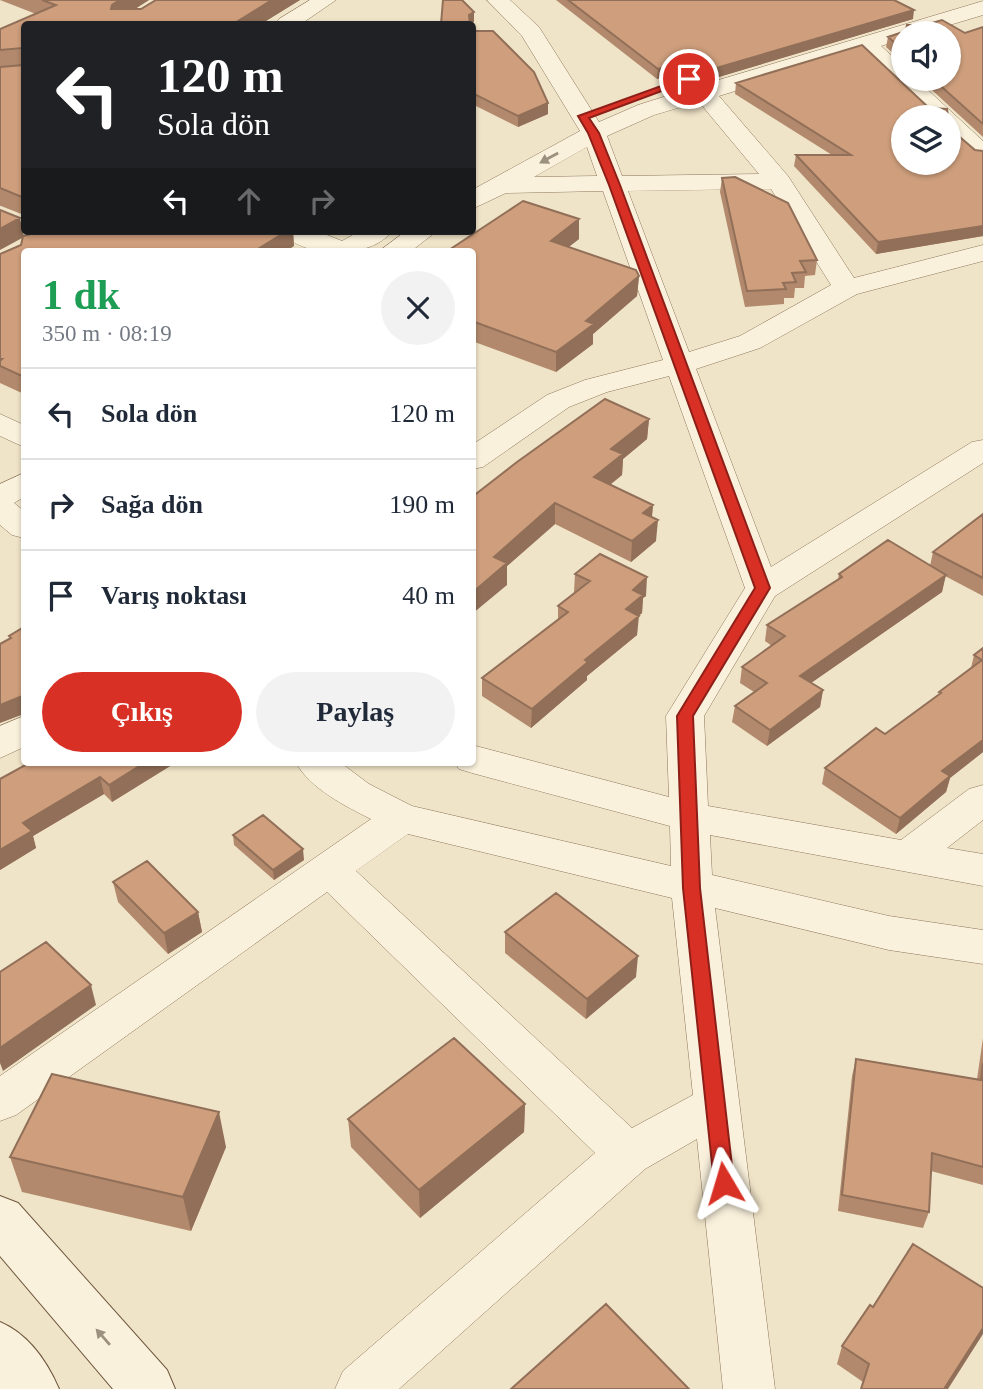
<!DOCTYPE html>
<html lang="tr">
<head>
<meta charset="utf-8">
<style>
	:root { --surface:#fff; --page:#f2f2f3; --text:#1f2937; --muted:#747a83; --line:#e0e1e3; --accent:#d93025 }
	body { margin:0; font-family:Georgia,serif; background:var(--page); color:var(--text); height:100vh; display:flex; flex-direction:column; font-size:26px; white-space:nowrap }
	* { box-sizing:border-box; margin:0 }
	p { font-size:23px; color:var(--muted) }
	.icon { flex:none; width:38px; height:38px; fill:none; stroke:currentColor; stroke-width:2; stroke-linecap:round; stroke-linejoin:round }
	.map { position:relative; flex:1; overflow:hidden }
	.side { position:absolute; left:21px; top:248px; width:455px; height:518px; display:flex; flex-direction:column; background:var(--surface); border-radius:7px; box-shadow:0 2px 5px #0004 }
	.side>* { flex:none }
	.hud { position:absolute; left:21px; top:21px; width:455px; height:214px; border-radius:7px; box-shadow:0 2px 5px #0004; background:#202124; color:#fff; overflow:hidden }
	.fabs { position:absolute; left:891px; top:21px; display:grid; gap:14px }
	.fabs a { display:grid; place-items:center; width:70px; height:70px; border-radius:50%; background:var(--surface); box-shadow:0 2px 5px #0004; font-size:35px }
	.pin { position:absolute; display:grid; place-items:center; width:60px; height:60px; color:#fff; margin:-30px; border:4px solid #fff; border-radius:50%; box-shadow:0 2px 7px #0007 }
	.me { position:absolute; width:77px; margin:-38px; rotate:353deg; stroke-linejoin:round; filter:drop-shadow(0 0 5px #0008) }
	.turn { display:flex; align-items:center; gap:24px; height:147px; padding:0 21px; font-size:32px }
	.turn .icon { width:91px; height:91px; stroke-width:2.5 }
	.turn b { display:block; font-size:49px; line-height:60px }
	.lanes { display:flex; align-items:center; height:66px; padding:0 21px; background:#0003; justify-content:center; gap:35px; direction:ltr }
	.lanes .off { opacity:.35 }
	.round { display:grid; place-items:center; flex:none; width:74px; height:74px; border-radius:37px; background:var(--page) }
	.summary { display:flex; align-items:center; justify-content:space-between; height:119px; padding:0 21px }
	h1 { font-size:42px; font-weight:600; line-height:52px; color:#1e9e55 }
	.button { display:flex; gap:14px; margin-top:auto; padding:14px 21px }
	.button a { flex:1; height:80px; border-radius:42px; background:var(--accent); color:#fff; font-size:28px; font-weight:600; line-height:80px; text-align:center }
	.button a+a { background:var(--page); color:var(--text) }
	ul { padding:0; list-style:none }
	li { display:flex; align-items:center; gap:21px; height:91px; padding:0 21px; border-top:2px solid var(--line) }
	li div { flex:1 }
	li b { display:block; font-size:26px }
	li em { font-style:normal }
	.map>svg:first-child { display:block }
</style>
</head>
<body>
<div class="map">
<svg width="983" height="1389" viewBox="0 0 983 1389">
	<rect width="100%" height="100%" fill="#f0e4c8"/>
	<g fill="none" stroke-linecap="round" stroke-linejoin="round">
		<g stroke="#8d765c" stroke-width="1">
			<path id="street" d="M 310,0 L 336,0 L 301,24 L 276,24 L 279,19 Z
				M 487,0 L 510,0 L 539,27 L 599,122 L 638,105 L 695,87 L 983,1 L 983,15 L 923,33 L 903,33 L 903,39 L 881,46 L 903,66 L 903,79 L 916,79 L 983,141 L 983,161 L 974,159 L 948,136 L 948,117 L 929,117 L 861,52 L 719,96 L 788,176 L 854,278 L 983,245 L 983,261 L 857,294 L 760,348 L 696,369 L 771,567 L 972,442 L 983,440 L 983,463 L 775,596 L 704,716 L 708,806 L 901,840 L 969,789 L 983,785 L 983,820 L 947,848 L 983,854 L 983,886 L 710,835 L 712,875 L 889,916 L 983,930 L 983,964 L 889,950 L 715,908 L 775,1389 L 723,1389 L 697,1139 L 645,1169 L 399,1389 L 335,1389 L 343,1371 L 595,1153 L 327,892 L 16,1115 L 0,1121 L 0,1076 L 371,819 C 345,806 311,789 296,763 L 341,763 L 369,784 L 412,806 L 671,866 L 670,826 L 472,773 L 459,769 L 455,763 L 472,763 L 472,745 L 669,797 L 666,716 L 745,588 L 669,376 L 607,392 L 569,407 L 483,467 L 472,469 L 472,445 L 547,395 L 585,380 L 663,360 L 603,191 L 506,193 L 472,209 L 472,190 L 580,131 L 522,36 ZM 699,102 L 759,174 L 622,176 L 607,136 L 654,115 ZM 587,147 L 597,176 L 534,177 ZM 771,189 L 831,285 L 740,336 L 689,352 L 628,191 ZM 408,834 L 672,898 L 693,1095 L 632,1128 L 356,871 Z
				M 281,231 L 317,231 L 342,241 L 360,231 L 392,231 C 372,260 300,259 281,231 Z
				M 406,231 L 437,231 L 410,252 L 378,252 Z
				M 0,414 L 24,425 L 24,447 L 0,436 Z
				M 24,473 L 24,497 L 14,503 L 24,511 L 24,538 L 12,535 L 0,525 L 0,484 Z
				M 24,716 L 24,747 L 0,758 L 0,726 Z"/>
		</g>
		<g stroke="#6f573f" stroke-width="2">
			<path id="secondary" d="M 0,1196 L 18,1203 L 167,1370 L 175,1389 L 113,1389 L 0,1256 Z
				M 0,1322 C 28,1334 47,1361 59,1389 L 0,1389 Z"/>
		</g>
		<use href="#street" fill="#faf1dc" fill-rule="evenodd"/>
		<use href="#secondary" fill="#faf1dc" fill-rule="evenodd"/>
	</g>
	<path fill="#b2896c" d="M 0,0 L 149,0 L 134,9 L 141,9 L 156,0 L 300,0 L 261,24 L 24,24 L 24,218 L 24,215 L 1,206 L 0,206 L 0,29 L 36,14 Z
		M 556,0 L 894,0 L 913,19 L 712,79 L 695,69 L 657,79 Z
		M 942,20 L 965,33 L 983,27 L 983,137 L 920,79 L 948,79 L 948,33 L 903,33 L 903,62 L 886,47 L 888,37 L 906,31 L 907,25 L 925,25 Z
		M 472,31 L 548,103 L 548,114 L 518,127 L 472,104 Z
		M 736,83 L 903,117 L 975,150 L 983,151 L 983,236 L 876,254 L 794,166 L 796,155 L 832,155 L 735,94 Z
		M 722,178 L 817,260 L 815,275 L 805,276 L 804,288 L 795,288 L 794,298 L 784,298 L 784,304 L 745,307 L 720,192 Z
		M 579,219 L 579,239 L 568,247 L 639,276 L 637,296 L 593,334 L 593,344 L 556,372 L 472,341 L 472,252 Z
		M 42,231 L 293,231 L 294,246 L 24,252 L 24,394 L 0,383 L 0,254 L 21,245 L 24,235 Z
		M 649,419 L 647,439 L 623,459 L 622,475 L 610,485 L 653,505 L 652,517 L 656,541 L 631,562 L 555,524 L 507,566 L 507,585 L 472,497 Z
		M 983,514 L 983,596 L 945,576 L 942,592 L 811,683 L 823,690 L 820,707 L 767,746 L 732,722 L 735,706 L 754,692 L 740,683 L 742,667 L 772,646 L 765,641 L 767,625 L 838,579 L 839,574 L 930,566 L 933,552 Z
		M 575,574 L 646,596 L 643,598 L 642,613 L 638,616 L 637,635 L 587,676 L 587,680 L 531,728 L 482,696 L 482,678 L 558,620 L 558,606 L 576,593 L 574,592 Z
		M 983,648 L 983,752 L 950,778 L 946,792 L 896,834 L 822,784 L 825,768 L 885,734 L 938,695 L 939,692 L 971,668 L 974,655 Z
		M 175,763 L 112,802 L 104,794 L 33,836 L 36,848 L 0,870 L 0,779 Z
		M 233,835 L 304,860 L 274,880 L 234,845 Z
		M 113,882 L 198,912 L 202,932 L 168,954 L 118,902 Z
		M 505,932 L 636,977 L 586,1019 L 505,953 Z
		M 983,1038 L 983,1185 L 931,1171 L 929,1212 L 923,1228 L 838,1211 L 852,1076 L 856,1059 L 977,1079 Z
		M 525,1104 L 524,1132 L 420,1218 L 351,1147 L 348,1119 Z
		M 226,1147 L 191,1231 L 22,1192 L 10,1157 Z
		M 842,1346 L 948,1389 L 863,1382 L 837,1364 Z"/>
	<path fill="#916f58" d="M 120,0 L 149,0 L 115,22 L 111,9 L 112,5 Z
		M 272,0 L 300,0 L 261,24 L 233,24 Z
		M 914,10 L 913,19 L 712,79 L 713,69 Z
		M 474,12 L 474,22 L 470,24 L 469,15 Z
		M 695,59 L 695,69 L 657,79 L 658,69 Z
		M 548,103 L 548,114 L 518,127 L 518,116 Z
		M 20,218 L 24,237 L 0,250 L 0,229 Z
		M 579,219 L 579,239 L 551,261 L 551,241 Z
		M 983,226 L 983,236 L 876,254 L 878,242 Z
		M 287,231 L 293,231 L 294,246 L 285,252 L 253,252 Z
		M 639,276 L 637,296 L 593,334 L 593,344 L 556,372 L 556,352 L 586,321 Z
		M 649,419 L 647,439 L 623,459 L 622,475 L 593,498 L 594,477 L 611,449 Z
		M 555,503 L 555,524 L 507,566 L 507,585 L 472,614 L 472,593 L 494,557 Z
		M 653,505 L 651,525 L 658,520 L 656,541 L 631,562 L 632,541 L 643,513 Z
		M 946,575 L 942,592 L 798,692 L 800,676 Z
		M 647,577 L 646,596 L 643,598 L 642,613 L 624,628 L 626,609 L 633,590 Z
		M 639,616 L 637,635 L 587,676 L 587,680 L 531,728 L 532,709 L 585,660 Z
		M 823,690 L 820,707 L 767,746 L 770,730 Z
		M 20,697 L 24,714 L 0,723 L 0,705 Z
		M 983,740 L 983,752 L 950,778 L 946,792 L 896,834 L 900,818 L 942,771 Z
		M 144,763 L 175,763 L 112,802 L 109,785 Z
		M 100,777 L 104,794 L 33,836 L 36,848 L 0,870 L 0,850 L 23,823 Z
		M 303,849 L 304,860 L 274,880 L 273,870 Z
		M 198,912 L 202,932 L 168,954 L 164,933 Z
		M 638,956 L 636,977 L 586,1019 L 587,999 Z
		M 91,985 L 96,1005 L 3,1071 L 0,1063 L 0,1048 Z
		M 525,1104 L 524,1132 L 420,1218 L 419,1190 Z
		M 219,1112 L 226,1147 L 191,1231 L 183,1197 Z
		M 983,1328 L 983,1334 L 948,1389 L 944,1389 Z"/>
	<path fill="#cf9f7d" stroke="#916f58" stroke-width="2" d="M 42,0 L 120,0 L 112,5 L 111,9 L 141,9 L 156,0 L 272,0 L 233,24 L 24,24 L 24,210 L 23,210 L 22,197 L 0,188 L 0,67 L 23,65 L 22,48 L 0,50 L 0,29 L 56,5 Z
		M 443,0 L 462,0 L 474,12 L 469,15 L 470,24 L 441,24 Z
		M 568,0 L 894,0 L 914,10 L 713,69 L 695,59 L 658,69 Z
		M 942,20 L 965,33 L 983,27 L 983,124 L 933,79 L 948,79 L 948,33 L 903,33 L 903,50 L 888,37 L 906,31 L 907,25 L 925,25 Z
		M 472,31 L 493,31 L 534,72 L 548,103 L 518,116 L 472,93 Z
		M 862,45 L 929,108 L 947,109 L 948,117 L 903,117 L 903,163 L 948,163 L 948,127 L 975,150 L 983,151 L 983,226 L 878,242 L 796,155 L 851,155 L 736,83 Z
		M 735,177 L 788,203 L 817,260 L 800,261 L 806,272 L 792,273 L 796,282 L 783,283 L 786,289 L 747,291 L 722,178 Z
		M 523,201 L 579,219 L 551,241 L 636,270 L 639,276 L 586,321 L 594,324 L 556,352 L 472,321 L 472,252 L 446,252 Z
		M 0,210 L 20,218 L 0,229 Z
		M 42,231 L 287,231 L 253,252 L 24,252 L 24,377 L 0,366 L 0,361 L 2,359 L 0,359 L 0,254 L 21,245 L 23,236 Z
		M 605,399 L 649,419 L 611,449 L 623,454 L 594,477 L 653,505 L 643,513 L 658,520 L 632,541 L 555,503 L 494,557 L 507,563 L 472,593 L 472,497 L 517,462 Z
		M 983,514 L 983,578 L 933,552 Z
		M 888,540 L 946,575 L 800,676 L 823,690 L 770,730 L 735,706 L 767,683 L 742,667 L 785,636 L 767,625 L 842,577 L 839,574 Z
		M 600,554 L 647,577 L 633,590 L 643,595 L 626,609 L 639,616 L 585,660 L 588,662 L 532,709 L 482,678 L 568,612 L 558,606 L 590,581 L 575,574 Z
		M 24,627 L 24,710 L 22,708 L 20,697 L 0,705 L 0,644 L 11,638 L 9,636 Z
		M 983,648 L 983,740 L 942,771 L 950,776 L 900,818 L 825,768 L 876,728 L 885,734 L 941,693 L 939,692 L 982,660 L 974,655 Z
		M 29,763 L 144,763 L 109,785 L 100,777 L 23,823 L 32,831 L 0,850 L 0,779 Z
		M 263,815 L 303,849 L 273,870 L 233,835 Z
		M 147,861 L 198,912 L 164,933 L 113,882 Z
		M 556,893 L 638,956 L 587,999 L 505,932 Z
		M 46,942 L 91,985 L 0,1048 L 0,972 Z
		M 454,1038 L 525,1104 L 419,1190 L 348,1119 Z
		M 856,1059 L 981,1080 L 983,1063 L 983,1167 L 932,1153 L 929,1212 L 842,1195 Z
		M 52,1074 L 219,1112 L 183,1197 L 10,1157 Z
		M 913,1244 L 983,1288 L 983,1328 L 944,1389 L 861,1389 L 869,1364 L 842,1346 L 870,1305 L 873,1307 Z
		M 606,1304 L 689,1389 L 511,1389 Z"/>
	<defs><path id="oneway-solid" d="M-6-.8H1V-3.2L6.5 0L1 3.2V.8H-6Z" transform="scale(1.75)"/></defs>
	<g fill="#9c907e">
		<use href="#oneway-solid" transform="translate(549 158) rotate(151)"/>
		<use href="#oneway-solid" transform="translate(103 1337) rotate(-131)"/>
	</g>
	<path fill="#d93025" stroke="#8d1f18" stroke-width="2" d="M 686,77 L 694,79 L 589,118 L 599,133 L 620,185 L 770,588 L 693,716 L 700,888 L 734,1183 L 731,1190 L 724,1192 L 717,1190 L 714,1183 L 683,888 L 677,716 L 755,588 L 609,185 L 588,133 L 578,116 Z"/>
</svg>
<div class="fabs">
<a><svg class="icon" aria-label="sound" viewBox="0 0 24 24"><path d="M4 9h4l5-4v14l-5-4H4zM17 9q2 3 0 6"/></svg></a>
<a><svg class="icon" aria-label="layers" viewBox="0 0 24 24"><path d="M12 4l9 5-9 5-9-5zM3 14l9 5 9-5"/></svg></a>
</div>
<div class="pin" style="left:689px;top:79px;background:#d93025"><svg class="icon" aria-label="arrive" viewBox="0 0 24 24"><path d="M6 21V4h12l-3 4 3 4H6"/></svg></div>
<svg class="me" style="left:724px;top:1183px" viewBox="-20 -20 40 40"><path d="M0-17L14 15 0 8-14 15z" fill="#d93025" stroke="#fff" stroke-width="4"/></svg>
<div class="hud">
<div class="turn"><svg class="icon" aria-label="left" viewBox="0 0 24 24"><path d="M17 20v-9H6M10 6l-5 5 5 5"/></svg><div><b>120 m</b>Sola dön</div></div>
<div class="lanes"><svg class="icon" aria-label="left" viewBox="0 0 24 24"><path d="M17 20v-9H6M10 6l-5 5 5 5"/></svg><svg class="icon off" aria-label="ahead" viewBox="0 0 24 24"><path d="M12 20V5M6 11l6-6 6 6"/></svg><svg class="icon off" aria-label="right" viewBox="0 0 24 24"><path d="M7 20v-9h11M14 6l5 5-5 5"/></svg></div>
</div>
<section class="side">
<div class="summary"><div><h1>1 dk</h1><p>350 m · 08:19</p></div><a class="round"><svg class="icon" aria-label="close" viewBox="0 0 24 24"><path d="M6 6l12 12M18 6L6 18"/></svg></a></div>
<ul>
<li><svg class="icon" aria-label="left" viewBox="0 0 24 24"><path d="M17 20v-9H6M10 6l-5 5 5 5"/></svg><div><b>Sola dön</b></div><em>120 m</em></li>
<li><svg class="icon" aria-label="right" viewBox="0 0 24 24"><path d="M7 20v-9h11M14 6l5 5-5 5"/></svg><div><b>Sağa dön</b></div><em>190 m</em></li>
<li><svg class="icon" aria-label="arrive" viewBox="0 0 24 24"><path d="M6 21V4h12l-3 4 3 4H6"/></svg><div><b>Varış noktası</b></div><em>40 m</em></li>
</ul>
<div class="button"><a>Çıkış</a><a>Paylaş</a></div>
</section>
</div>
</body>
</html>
